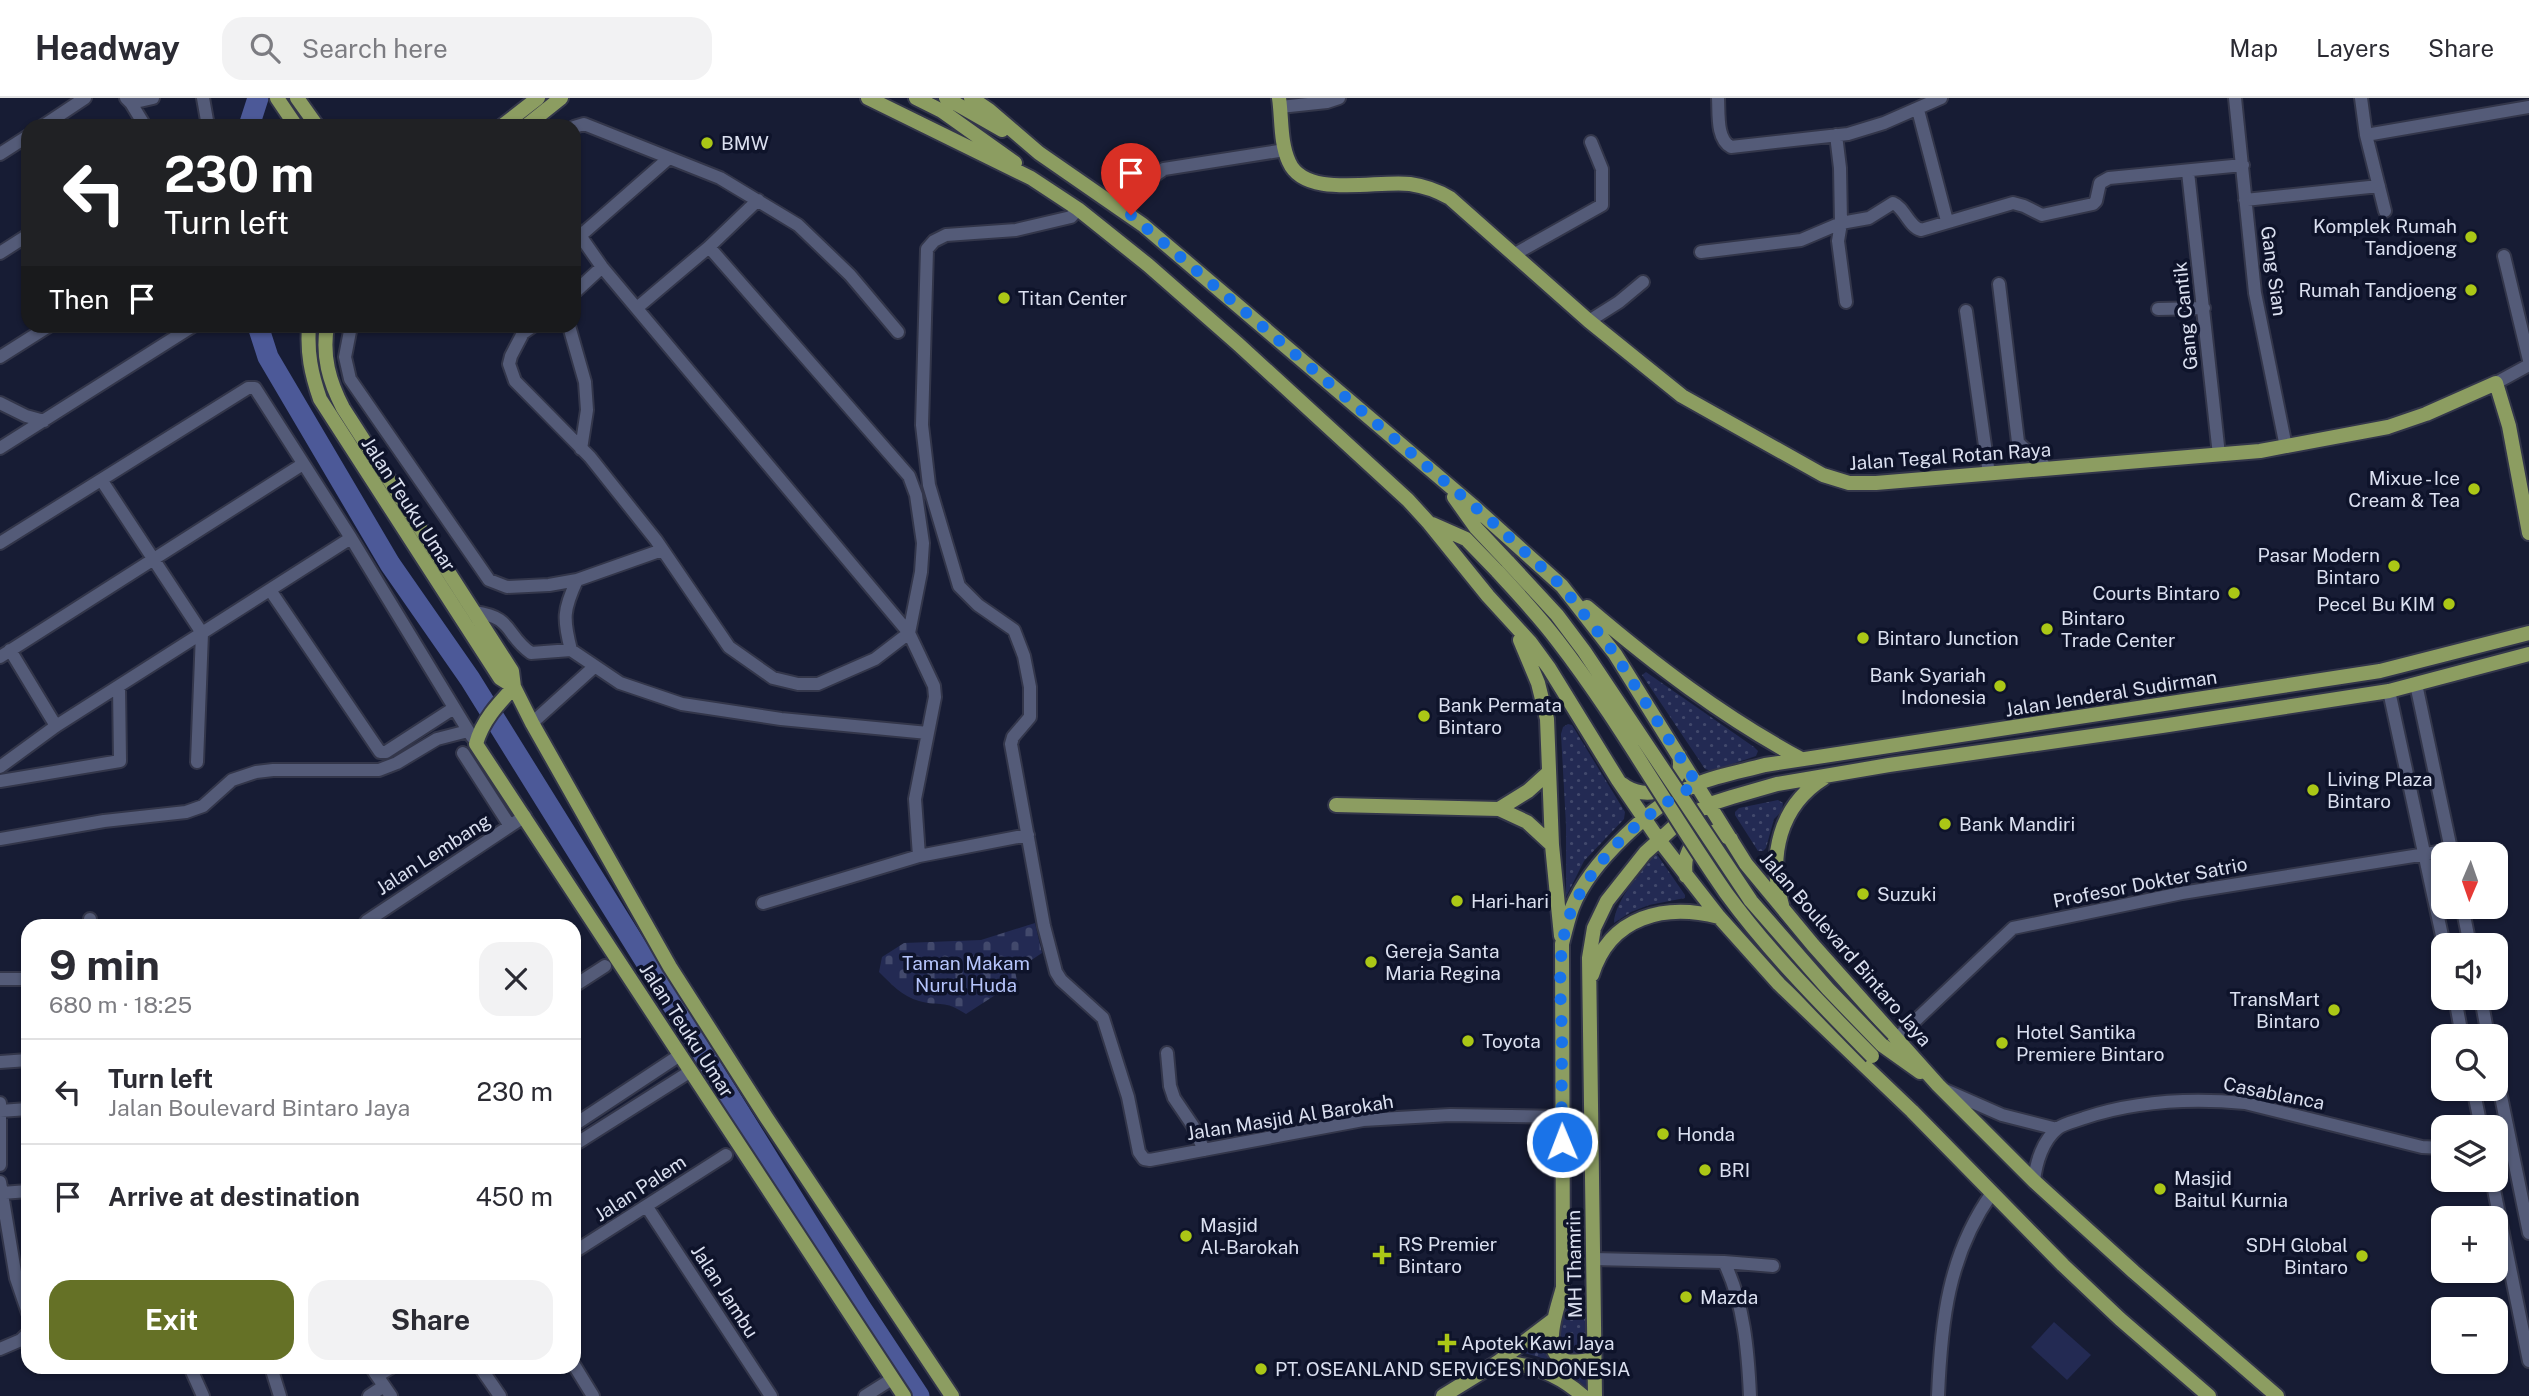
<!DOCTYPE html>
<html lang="en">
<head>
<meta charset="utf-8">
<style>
	:root { --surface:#fff; --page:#f2f2f3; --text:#2b2b33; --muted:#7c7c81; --line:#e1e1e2; --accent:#657126 }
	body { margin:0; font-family:"Public Sans",sans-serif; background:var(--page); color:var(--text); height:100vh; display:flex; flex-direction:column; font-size:26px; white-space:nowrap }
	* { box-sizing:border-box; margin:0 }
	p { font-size:23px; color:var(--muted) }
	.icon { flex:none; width:38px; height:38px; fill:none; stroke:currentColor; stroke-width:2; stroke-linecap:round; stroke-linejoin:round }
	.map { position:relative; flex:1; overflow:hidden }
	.side { position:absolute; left:21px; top:821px; width:560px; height:455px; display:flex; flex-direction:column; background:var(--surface); border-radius:21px; box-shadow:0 2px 5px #0004 }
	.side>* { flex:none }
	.banner { position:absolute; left:21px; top:21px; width:560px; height:214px; border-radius:21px; box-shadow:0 2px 5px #0004; background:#202124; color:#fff; overflow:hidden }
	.needle { width:46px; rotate:182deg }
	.controls { position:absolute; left:2431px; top:744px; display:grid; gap:14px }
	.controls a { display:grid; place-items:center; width:77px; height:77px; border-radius:14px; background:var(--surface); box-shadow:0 2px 5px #0004; font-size:35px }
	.pin { position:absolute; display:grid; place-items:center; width:60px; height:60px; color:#fff; margin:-72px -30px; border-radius:50% 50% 50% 0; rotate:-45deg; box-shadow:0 0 7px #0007 }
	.pin .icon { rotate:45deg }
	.me { position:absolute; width:77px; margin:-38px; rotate:359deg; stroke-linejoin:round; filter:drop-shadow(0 0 5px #0008) }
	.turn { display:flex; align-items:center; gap:24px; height:147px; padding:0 28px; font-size:32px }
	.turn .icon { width:91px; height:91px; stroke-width:2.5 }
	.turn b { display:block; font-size:49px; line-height:60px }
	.then { display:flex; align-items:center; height:66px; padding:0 28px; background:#0003; gap:14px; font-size:26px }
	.round { display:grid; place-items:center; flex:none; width:74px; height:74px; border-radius:21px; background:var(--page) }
	.summary { display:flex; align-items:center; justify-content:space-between; height:119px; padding:0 28px }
	h1 { font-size:42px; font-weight:700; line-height:52px }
	.button { display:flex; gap:14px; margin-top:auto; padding:14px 28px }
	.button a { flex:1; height:80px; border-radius:21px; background:var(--accent); color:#fff; font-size:28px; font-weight:700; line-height:80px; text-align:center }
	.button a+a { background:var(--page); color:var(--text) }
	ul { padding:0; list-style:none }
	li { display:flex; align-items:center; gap:21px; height:105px; padding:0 28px; border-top:2px solid var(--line) }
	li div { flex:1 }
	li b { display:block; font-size:26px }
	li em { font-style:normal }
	header { display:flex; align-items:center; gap:42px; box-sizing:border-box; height:98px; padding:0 35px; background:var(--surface); border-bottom:2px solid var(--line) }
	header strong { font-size:33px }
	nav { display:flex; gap:38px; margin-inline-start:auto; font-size:24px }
	.search { width:490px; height:63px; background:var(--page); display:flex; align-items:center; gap:18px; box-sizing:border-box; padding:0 24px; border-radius:21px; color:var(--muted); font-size:26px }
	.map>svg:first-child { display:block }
</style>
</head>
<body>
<header>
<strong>Headway</strong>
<div class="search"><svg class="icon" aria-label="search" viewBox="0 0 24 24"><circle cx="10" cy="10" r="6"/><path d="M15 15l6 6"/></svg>Search here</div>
<nav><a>Map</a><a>Layers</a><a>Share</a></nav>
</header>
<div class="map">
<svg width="2529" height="1298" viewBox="0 0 2529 1298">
	<defs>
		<pattern id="green-dots" width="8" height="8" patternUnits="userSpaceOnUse" patternTransform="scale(1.75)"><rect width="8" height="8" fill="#232a53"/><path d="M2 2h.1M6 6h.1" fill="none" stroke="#42496c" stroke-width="1.8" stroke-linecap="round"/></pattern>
		<pattern id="cemetery-stones" width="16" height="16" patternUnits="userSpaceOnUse" patternTransform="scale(1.75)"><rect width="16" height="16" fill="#232a53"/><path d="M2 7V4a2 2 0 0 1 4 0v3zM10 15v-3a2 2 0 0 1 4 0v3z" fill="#42496c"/></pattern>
	</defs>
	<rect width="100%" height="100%" fill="#171c34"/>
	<path fill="url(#green-dots)" d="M 1646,574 L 1754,649 L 1758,653 L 1756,658 L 1712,673 L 1705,671 L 1642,577 Z
		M 1568,626 L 1572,627 L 1625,714 L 1624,721 L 1584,763 L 1566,799 L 1566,727 L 1561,636 L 1563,629 Z
		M 1778,702 L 1783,705 L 1782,713 L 1774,721 L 1766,750 L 1763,753 L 1758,753 L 1735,717 L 1735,714 L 1739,710 Z
		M 1656,755 L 1685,797 L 1685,800 L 1649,807 L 1631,814 L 1614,825 C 1614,804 1642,772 1656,755 Z
		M 1567,1199 L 1576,1205 L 1589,1200 L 1591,1295 C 1566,1269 1556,1262 1520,1254 Z"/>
	<path fill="url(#cemetery-stones)" d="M 1035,825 L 1042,855 L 1015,873 L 1017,883 L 966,916 C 943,901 942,909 919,903 C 903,899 890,885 879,874 L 882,859 L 904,845 L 981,842 Z"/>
	<path fill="#232a53" d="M 2054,1224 L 2091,1257 L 2067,1282 L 2031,1249 Z"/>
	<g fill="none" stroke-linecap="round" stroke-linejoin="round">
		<path stroke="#4c5998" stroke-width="21" d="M 249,28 L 258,0
			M 258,228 L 268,259 L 390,466 L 470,581 L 861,1210 L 919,1298"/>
		<g stroke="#33364a" stroke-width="16">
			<path id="minor" d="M 126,0 L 131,5 L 153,0
				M 203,0 L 208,28
				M 1718,0 C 1719,15 1716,41 1731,49 L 1848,36 L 1884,25 L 1941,0
				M 2235,0 L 2255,195 L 2286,349
				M 2361,0 L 2366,37 L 2385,113
				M 131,5 L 145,28
				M 1280,9 L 1327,4 L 1339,0
				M 1918,12 L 1947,123
				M 43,28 L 85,0
				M 574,29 L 584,26 L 720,80 L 798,127 L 850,177 L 898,234
				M 1836,37 L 1840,70 L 1841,125 L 1838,143 L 1846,204
				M 2366,37 L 2529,9
				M 0,56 L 28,38
				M 2188,74 L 2219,357
				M 2245,102 L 2379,88
				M 1119,108 L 1126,98 L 1164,71 L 1285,52
				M 1078,111 L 1071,119 L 1016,132 L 946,137 L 934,143 L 927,151 L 922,327 L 929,387 L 959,488 L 978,507 L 1014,532 L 1024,558 L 1030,589 L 1030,619 L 1013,639 L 1011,646 L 1044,828 L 1056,874 L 1061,882 L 1103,920 L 1128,999 L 1139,1054 L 1144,1061 L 1150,1062 L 1363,1022 L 1450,1017 L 1562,1019
				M 574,129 L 602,169 L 909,535 L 934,588 L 935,599 L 915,701 L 919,758
				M 580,138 L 669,60
				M 1701,154 L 1801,142 L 1841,125 L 1869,120 L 1893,105 C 1905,110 1908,128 1921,132 L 2013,105 L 2024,108 L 2042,117 L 2093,106 L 2096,103 L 2100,85 L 2109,80 L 2243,67
				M 0,155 L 28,137
				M 1515,156 L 1602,107 L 1602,71 L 1591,44
				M 2504,158 L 2529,262
				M 1999,186 L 2018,344 C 2026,355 2040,358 2046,371
				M 574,195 L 602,169
				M 638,209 L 709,149 L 758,102
				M 2158,211 L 2204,210
				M 1966,213 L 1989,376
				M 1589,223 L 1619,204 L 1643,184
				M 351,228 L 345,259 L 350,281 L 489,482 L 507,489 L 549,487 L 577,482 L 662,452
				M 533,228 L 523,235 L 511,258 L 509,266 L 515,283 L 590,359 L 656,442 L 729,549 L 773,580 L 798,586 L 818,586 L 875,561 L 909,535 L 921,474 L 923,445 L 916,397 L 909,378 L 709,149
				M 569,228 L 585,284 L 587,312 L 581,351
				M 0,259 L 49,228
				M 2496,285 L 2529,267
				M 0,305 L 26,318 L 44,323
				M 0,350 L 193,228
				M 102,383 L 202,535 L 197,664
				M 351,440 L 472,639
				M 0,445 L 248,290 L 255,290 L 351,440 L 56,628 L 0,669
				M 577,482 C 563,512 563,521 571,552 L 620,585 L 682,606 L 781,621 L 928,635
				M 270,492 L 380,654 L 386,654 L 454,610
				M 474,514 C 514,519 505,537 531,555 L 571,552
				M 10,552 L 56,628
				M 0,559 L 303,366
				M 2416,586 L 2452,756
				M 2389,593 L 2444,847
				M 532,625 L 594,569
				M 463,655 L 510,728
				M 0,683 L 120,663 L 119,588
				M 0,741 L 104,723 L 186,714 L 203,708 L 232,682 L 256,674 L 273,672 L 379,672 L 397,665 L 437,641 L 468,633
				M 763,805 L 919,758 L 1028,737
				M 2462,808 L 2470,847
				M 90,821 L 90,828
				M 363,828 L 367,823 L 525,718
				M 0,881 L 28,881
				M 574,888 L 605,868
				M 2455,900 L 2462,938
				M 2481,900 L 2488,938
				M 1897,940 L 2013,830 L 2182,795 L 2451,752
				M 1167,955 L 1170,988 L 1174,1000 L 1193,1028 L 1204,1052
				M 0,964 L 28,962
				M 2496,974 L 2529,1135
				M 2473,990 L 2481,1029
				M 1945,992 L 2002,1017 L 2057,1031
				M 0,1005 L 0,1067
				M 0,1013 L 28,1011
				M 574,1027 L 680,957
				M 574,1047 L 691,973
				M 2492,1082 L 2529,1263
				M 2034,1083 C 2036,1064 2043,1042 2058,1030 C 2065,1025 2076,1023 2084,1020 C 2135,1003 2191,1000 2245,1005 L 2422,1049 L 2443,1050
				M 0,1084 L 16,1180 L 28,1215
				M 2,1095 L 28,1093
				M 647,1109 L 771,1298
				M 574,1154 L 726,1057
				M 1593,1161 L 1724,1164 C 1744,1205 1748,1253 1750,1298
				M 1724,1164 L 1773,1168
				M 0,1251 L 21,1242 L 28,1235
				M 574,1267 L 593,1298
				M 190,1269 L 203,1298
				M 271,1269 L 280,1298
				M 371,1269 L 391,1298
				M 480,1269 L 500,1298
				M 377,1278 L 392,1269
				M 369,1298 L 384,1288
				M 865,1298 L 892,1281
				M 1938,1298 C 1941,1224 1948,1157 1992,1095"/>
		</g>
		<g stroke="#33364a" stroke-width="18">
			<path id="major" d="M 277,0 L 296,28
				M 297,0 L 317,28
				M 868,0 L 1031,80 L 1078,111 L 1148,167 L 1238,246 L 1408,402 L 1429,425 L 1488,498 L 1530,544 L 1549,570 L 1618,682 L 1659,742 L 1719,819 L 1779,886 L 1912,1013 L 2063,1167 L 2120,1221 L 2209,1298
				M 916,0 L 942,13 L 1015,65
				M 946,0 L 1002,32
				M 971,0 L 989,12 L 1039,55 L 1143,127 L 1472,407 L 1562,488 L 1615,556 L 1746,766 L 1813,847 L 1938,987 L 2034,1083 L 2134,1174 L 2277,1298
				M 1279,0 C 1282,20 1280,45 1289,64 C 1305,101 1376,82 1410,86 C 1424,88 1438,93 1450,100 L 1589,223 L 1682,298 L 1823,377 L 1849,385 L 1876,385 L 2260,353 L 2388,329 L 2426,316 L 2496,285 L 2509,328 L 2529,435
				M 502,28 L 538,0
				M 526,28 L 561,0
				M 309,228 C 307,255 311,275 320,301 L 500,580 L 514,589
				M 327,228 C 322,258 329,283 343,310 L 512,573 L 514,589 L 532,625 L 670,869 L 766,1019 L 952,1298
				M 1454,399 L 1476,430 L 1509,465
				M 1432,426 L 1466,441 L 1498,474
				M 1587,509 C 1655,567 1722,618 1801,661
				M 1520,542 L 1538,585 L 1547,621 L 1552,747 L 1561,838
				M 514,589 C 498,606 482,623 476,646 L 904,1298
				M 1622,686 C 1645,705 1687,692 1679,658
				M 1336,707 L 1499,711 L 1527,724 L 1552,747
				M 1499,711 L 1528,693 L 1548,675
				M 1686,778 C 1682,755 1693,738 1716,733 L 1731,741
				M 1782,807 C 1768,759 1779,708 1824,680
				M 1592,877 C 1610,818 1665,805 1719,819
				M 1882,947 L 1920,974
				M 1594,1261 C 1586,1262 1576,1265 1567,1263 C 1538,1256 1559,1207 1563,1189 L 1562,846 C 1565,834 1568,821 1572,810 C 1589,765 1654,705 1697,686 C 1719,677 1743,673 1765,667 L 2380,573 L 2529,535
				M 1498,1264 C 1532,1266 1558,1276 1583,1298
				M 1443,1298 L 1498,1264 L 1553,1222
				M 1595,1298 L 1589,860 L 1594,830 L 1607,803 L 1645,755 L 1677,726 L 1710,706 L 1732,699 L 1777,686 L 1889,667 L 2162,628 L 2389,593 L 2529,556"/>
		</g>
		<use href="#minor" stroke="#545b78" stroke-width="12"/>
		<use href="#major" stroke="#8c9d61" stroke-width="14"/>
		<g stroke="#33364a" stroke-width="18" stroke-linecap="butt">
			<path id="major-bridge" d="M 1509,465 L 1557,517 L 1584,553 L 1751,803 L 1828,891 L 1882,947
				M 1498,474 C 1518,496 1539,518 1557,542 C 1619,622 1668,712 1726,795 C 1769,854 1821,906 1872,958"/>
		</g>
		<use href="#major-bridge" stroke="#8c9d61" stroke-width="14"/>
	</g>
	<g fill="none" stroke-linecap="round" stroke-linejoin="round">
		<path stroke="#1a73e8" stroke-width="12" stroke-dasharray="0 21.6" d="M 1131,117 L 1489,421 L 1562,488 L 1615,556 L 1697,686 C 1647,713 1599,754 1574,807 C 1555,845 1561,896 1562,938 C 1562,973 1561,1009 1562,1044"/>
	</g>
	<g fill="#abc716" stroke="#0e132a" stroke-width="2.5">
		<circle cx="707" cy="45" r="7"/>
		<circle cx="2471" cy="139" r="7"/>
		<circle cx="2471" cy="192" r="7"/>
		<circle cx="1004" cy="200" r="7"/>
		<circle cx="2474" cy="391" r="7"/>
		<circle cx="2394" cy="468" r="7"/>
		<circle cx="2234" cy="495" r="7"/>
		<circle cx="2449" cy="506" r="7"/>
		<circle cx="2047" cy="531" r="7"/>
		<circle cx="1863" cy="540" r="7"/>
		<circle cx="2000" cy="588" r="7"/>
		<circle cx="1424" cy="618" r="7"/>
		<circle cx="2313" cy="692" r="7"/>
		<circle cx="1945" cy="726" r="7"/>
		<circle cx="1863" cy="796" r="7"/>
		<circle cx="1457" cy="803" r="7"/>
		<circle cx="1371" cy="864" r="7"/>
		<circle cx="2334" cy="912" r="7"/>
		<circle cx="1468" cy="943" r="7"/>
		<circle cx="2002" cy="945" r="7"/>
		<circle cx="1663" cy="1036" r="7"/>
		<circle cx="1705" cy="1072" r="7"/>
		<circle cx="2160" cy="1091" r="7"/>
		<circle cx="1186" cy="1138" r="7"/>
		<path d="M1378.5 1146.5h7v7h7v7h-7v7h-7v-7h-7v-7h7z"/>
		<circle cx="2362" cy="1158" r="7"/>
		<circle cx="1686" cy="1199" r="7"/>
		<path d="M1443.5 1234.5h7v7h7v7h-7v7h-7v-7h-7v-7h7z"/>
		<circle cx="1261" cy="1271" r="7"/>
	</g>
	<g text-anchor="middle" stroke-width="7" stroke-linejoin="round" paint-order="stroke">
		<g font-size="19" fill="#dbe0f0" stroke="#0e132a" text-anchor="start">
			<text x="721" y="52">BMW</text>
			<text x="2457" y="135" text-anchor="end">Komplek Rumah<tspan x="2457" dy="22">Tandjoeng</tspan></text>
			<text x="2457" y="199" text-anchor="end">Rumah Tandjoeng</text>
			<text x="1018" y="207">Titan Center</text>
			<text x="2460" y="387" text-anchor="end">Mixue - Ice<tspan x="2460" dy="22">Cream &amp; Tea</tspan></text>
			<text x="2380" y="464" text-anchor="end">Pasar Modern<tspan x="2380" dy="22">Bintaro</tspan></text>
			<text x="2220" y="502" text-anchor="end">Courts Bintaro</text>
			<text x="2435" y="513" text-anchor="end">Pecel Bu KIM</text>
			<text x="2061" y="527">Bintaro<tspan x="2061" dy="22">Trade Center</tspan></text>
			<text x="1877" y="547">Bintaro Junction</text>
			<text x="1986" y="584" text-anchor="end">Bank Syariah<tspan x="1986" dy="22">Indonesia</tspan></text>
			<text x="1438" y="614">Bank Permata<tspan x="1438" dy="22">Bintaro</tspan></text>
			<text x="2327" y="688">Living Plaza<tspan x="2327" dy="22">Bintaro</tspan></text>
			<text x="1959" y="733">Bank Mandiri</text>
			<text x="1877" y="803">Suzuki</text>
			<text x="1471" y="810">Hari-hari</text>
			<text x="1385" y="860">Gereja Santa<tspan x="1385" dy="22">Maria Regina</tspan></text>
			<text x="2320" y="908" text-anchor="end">TransMart<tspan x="2320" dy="22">Bintaro</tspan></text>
			<text x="2016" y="941">Hotel Santika<tspan x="2016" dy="22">Premiere Bintaro</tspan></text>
			<text x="1482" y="950">Toyota</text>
			<text x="1677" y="1043">Honda</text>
			<text x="1719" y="1079">BRI</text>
			<text x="2174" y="1087">Masjid<tspan x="2174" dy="22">Baitul Kurnia</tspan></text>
			<text x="1200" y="1134">Masjid<tspan x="1200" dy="22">Al-Barokah</tspan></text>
			<text x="1398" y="1153">RS Premier<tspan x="1398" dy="22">Bintaro</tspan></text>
			<text x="2348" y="1154" text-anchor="end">SDH Global<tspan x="2348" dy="22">Bintaro</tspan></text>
			<text x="1700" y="1206">Mazda</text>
			<text x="1461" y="1252">Apotek Kawi Jaya</text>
			<text x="1275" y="1278">PT. OSEANLAND SERVICES INDONESIA</text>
		</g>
		<g font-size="19" fill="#dbe0f0" stroke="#0e132a">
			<text transform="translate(2274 173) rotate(82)" y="7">Gang Sian</text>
			<text transform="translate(2185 218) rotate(-96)" y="7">Gang Cantik</text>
			<text transform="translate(1950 358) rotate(-4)" y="7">Jalan Tegal Rotan Raya</text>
			<text transform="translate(409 406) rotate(57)" y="7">Jalan Teuku Umar</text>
			<text transform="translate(2111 595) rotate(-9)" y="7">Jalan Jenderal Sudirman</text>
			<text transform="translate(433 756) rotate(-33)" y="7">Jalan Lembang</text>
			<text transform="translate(2150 784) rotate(-11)" y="7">Profesor Dokter Satrio</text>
			<text transform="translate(1846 851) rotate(49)" y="7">Jalan Boulevard Bintaro Jaya</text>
			<text transform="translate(687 932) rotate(57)" y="7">Jalan Teuku Umar</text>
			<text transform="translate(2274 995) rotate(11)" y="7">Casablanca</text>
			<text transform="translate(1290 1019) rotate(-9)" y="7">Jalan Masjid Al Barokah</text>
			<text transform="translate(640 1090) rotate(-33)" y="7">Jalan Palem</text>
			<text transform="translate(1574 1166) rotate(-91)" y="7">MH Thamrin</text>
			<text transform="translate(725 1193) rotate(57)" y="7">Jalan Jambu</text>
		</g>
		<g font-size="19" fill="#b5c4fb" stroke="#0e132a">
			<text x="966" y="872">Taman Makam<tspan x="966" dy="22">Nurul Huda</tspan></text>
		</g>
	</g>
</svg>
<div class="controls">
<a><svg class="needle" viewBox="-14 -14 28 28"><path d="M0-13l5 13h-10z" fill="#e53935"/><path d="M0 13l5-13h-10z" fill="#7c7c81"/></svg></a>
<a><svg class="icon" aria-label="sound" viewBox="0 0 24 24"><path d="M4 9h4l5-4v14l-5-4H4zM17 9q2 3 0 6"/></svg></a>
<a><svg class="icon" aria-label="search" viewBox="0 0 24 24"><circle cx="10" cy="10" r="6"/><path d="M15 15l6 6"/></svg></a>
<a><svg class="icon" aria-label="layers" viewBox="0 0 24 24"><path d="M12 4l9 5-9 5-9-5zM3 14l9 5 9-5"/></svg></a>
<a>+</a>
<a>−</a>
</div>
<div class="pin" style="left:1131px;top:117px;background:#d93025"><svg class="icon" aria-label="arrive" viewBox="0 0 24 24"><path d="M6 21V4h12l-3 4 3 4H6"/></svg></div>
<svg class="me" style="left:1562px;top:1044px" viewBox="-20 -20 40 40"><circle r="17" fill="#1a73e8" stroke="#fff" stroke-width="3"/><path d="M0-11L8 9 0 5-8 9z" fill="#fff"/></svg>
<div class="banner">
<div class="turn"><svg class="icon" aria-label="left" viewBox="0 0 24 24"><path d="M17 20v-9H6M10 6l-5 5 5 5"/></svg><div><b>230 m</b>Turn left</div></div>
<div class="then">Then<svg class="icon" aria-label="arrive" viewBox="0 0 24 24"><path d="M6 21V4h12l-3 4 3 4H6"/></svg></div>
</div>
<section class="side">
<div class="summary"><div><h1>9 min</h1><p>680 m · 18:25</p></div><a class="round"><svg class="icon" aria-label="close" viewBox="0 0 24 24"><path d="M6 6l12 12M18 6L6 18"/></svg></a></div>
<ul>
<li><svg class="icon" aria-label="left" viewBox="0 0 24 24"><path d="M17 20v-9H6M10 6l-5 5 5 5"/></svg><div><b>Turn left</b><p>Jalan Boulevard Bintaro Jaya</p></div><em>230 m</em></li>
<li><svg class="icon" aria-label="arrive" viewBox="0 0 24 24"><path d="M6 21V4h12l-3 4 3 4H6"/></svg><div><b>Arrive at destination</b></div><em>450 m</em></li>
</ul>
<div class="button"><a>Exit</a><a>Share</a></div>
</section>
</div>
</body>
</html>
